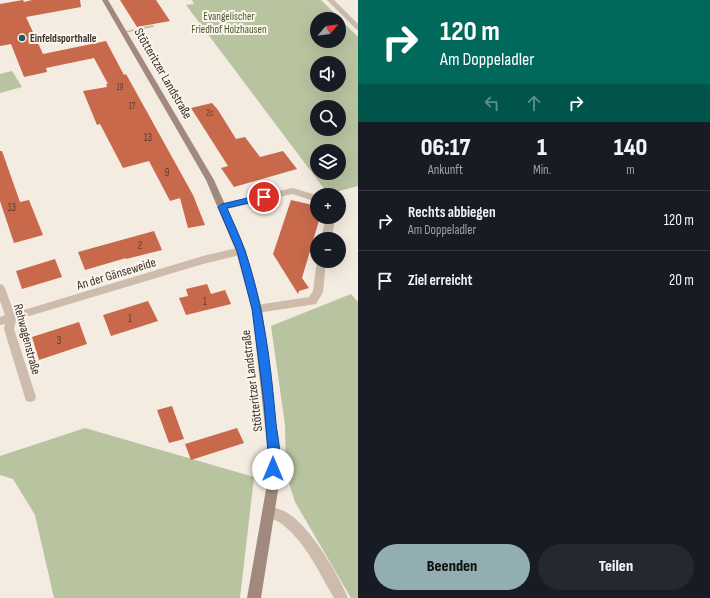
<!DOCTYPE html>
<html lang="de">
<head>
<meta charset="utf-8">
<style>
	:root { --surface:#171b24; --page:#242831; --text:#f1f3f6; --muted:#9ea1a6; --line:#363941; --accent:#92aeb2 }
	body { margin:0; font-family:"Sofia Sans Condensed",sans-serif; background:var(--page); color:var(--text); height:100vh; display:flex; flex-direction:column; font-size:15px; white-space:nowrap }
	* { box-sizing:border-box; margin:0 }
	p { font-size:13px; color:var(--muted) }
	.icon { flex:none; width:22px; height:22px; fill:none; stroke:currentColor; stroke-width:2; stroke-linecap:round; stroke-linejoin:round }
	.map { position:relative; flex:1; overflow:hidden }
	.details { display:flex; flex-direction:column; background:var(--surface); width:352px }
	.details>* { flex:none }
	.top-card { background:#00695c; color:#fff; overflow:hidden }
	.needle { width:26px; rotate:62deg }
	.controls { position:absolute; left:310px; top:12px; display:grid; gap:8px }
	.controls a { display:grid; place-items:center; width:36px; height:36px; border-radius:50%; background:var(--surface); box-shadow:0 4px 16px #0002; font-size:20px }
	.pin { position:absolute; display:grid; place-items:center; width:34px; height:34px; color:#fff; margin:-17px; border:2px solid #fff; border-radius:50%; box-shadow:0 1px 4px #0007 }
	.me { position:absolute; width:44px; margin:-22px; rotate:0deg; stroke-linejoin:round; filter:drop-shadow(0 0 3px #0008) }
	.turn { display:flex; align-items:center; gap:14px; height:84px; padding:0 16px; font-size:18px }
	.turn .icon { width:52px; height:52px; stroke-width:2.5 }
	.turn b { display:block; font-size:28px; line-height:34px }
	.lanes { display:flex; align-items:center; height:38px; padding:0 16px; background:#0003; justify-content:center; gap:20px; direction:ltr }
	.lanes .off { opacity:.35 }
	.eta { display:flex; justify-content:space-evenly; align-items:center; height:68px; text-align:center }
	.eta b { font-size:24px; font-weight:800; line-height:28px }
	.button { display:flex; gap:8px; margin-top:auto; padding:8px 16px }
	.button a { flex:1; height:46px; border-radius:24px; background:var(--accent); color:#111; font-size:16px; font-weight:800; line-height:46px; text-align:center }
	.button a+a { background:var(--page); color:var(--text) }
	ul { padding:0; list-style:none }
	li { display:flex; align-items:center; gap:12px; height:60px; padding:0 16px; border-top:1px solid var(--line) }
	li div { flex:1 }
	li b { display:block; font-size:15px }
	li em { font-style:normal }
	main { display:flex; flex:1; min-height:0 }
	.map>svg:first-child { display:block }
</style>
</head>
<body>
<main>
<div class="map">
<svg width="358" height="598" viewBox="0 0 358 598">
	<rect width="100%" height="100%" fill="#f4ebe1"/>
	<path fill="#b8c4a0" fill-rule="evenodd" d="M 192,0 L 321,0 L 358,37 L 358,186 L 328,194 L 189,9 L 186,5 L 194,4 ZM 317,19 L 339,19 L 339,41 L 317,41 ZM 317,63 L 339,63 L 339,85 L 317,85 ZM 317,107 L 339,107 L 339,129 L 317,129 ZM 317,151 L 339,151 L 339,173 L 317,173 Z
		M 12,71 L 22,87 L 0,93 L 0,74 Z
		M 351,294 L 358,302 L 358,598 L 351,598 L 295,502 L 286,474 L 285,425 L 271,326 Z
		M 85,428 L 254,477 L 240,598 L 54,598 L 35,515 L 13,479 L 0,475 L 0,456 Z"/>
	<path fill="#c8694b" d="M 23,0 L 24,2 L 32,0 L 80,0 L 81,7 L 26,17 L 43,54 L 106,41 L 124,75 L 126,74 L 193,195 L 205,225 L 188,228 L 180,198 L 170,201 L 149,161 L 123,168 L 100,124 L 97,125 L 83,91 L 107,87 L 106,84 L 108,84 L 94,58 L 46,68 L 47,72 L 24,77 L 11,44 L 0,46 L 0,4 Z
		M 120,0 L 156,0 L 170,21 L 137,27 Z
		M 212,103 L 218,110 L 236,139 L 245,137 L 260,157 L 283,151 L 297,169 L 234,187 L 221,168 L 228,166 L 191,108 Z
		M 0,151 L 2,151 L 20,202 L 29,200 L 43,235 L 14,243 L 0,201 Z
		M 291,200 L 317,206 L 317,217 L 320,217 L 302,278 L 309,288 L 299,291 L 298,294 L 273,254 Z
		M 154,231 L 162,250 L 126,259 L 126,258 L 85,270 L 78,252 Z
		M 55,259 L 62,277 L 22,289 L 16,271 Z
		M 207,284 L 211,294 L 225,290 L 231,304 L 186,315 L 179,298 L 188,296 L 186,289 Z
		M 148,301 L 158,321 L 111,336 L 103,315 Z
		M 79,322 L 87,344 L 39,360 L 32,337 Z
		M 172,406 L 184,439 L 169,443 L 157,410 Z
		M 237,428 L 244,443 L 191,460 L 185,444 Z"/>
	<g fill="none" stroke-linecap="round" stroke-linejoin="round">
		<path fill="#cdbbac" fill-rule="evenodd" d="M 152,25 L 154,26 L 154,27 L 124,33 L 122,32 Z"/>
		<path fill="#cdbbac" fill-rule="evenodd" d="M 327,0 L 334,0 L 358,24 L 358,30 L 356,29 Z
			M 292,188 L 317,195 L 317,202 L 292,194 L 223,210 L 219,207 L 223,204 Z
			M 326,217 L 336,217 L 331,239 L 321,239 Z
			M 241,247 L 246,251 L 244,254 L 203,264 L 16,320 L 14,329 L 36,397 L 34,401 L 30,402 L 26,401 L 4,329 L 5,324 L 0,325 L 0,317 L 5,315 L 0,301 L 0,284 L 3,285 L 5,288 L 14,313 L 203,256 Z
			M 317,260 L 317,261 L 326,261 L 323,292 L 316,304 L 257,313 L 253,312 L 252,309 L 253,306 L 257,305 L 309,297 L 313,291 Z
			M 269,506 C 275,508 284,510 289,514 C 311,528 338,574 348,598 L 334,598 C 319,572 306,543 282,524 C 277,520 270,519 265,516 L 263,512 L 265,508 Z"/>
		<path fill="#a18a7d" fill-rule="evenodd" d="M 102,0 L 108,0 L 214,180 L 246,251 L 262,309 L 280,453 L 279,484 L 261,598 L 247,598 L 267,484 L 268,453 L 252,309 L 236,251 L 206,180 Z"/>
	</g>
	<path fill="#1a73e8" stroke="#114b97" d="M 264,194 L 268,197 L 267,199 L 227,208 C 233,222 240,236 245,251 C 264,306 271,366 276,424 C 278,439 283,459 277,473 L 273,474 L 269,473 L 268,469 L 268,453 L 264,402 L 252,309 L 237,251 L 218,207 L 222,204 Z"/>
	<circle fill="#1f5a5e" stroke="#fbf5ee" stroke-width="1.5" cx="22" cy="38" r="4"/>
	<g text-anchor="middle" stroke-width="4" stroke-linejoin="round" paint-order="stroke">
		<g font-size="9" fill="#5e3e33">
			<text x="120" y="90">19</text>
			<text x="132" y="109">17</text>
			<text x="210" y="116">2c</text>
		</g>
		<g font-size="11" fill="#4a5a2e" stroke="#fbf5ee">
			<text x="229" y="20">Evangelischer<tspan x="229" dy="13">Friedhof Holzhausen</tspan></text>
		</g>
		<g font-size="11" font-weight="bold" fill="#3b302b" stroke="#fbf5ee" text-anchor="start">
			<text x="30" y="42">Einfeldsporthalle</text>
		</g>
		<g font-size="11" fill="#5e3e33">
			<text x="148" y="141">13</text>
			<text x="167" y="176">9</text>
			<text x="12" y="211">13</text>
			<text x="140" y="249">2</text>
			<text x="205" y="305">1</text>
			<text x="130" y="322">1</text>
			<text x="59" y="344">3</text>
		</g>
		<g font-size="13" fill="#3b302b" stroke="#fbf5ee">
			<text transform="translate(164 73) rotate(60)" y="5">Stötteritzer Landstraße</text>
			<text transform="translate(116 273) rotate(-17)" y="5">An der Gänseweide</text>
			<text transform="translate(28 339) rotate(75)" y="5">Rehwagenstraße</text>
			<text transform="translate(251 381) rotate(-97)" y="5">Stötteritzer Landstraße</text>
		</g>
	</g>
</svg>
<div class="controls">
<a><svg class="needle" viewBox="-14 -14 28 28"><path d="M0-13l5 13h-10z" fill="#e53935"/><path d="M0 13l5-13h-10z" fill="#9ea1a6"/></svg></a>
<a><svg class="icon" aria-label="sound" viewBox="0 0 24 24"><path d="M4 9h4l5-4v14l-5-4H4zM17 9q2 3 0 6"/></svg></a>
<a><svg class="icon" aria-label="search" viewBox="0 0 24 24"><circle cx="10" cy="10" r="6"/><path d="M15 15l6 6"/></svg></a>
<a><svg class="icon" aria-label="layers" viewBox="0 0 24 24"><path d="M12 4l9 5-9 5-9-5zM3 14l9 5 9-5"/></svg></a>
<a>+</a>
<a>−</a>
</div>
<div class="pin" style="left:264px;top:197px;background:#d93025"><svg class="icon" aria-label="arrive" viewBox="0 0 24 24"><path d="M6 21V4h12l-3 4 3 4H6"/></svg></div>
<svg class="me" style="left:273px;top:469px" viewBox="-20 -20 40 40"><circle r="19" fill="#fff"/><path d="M0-13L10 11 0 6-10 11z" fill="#1a73e8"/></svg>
</div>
<section class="details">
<div class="top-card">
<div class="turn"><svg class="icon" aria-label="right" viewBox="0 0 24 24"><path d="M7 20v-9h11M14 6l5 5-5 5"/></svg><div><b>120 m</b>Am Doppeladler</div></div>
<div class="lanes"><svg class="icon off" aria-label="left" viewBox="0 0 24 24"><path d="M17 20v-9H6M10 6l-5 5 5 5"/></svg><svg class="icon off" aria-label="ahead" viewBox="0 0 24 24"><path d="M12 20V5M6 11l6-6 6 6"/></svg><svg class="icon" aria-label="right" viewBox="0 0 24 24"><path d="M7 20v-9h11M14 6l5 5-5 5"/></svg></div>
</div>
<div class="eta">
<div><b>06:17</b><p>Ankunft</p></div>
<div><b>1</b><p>Min.</p></div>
<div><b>140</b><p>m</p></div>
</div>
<ul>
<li><svg class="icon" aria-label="right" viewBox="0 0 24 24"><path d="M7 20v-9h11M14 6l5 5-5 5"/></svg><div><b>Rechts abbiegen</b><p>Am Doppeladler</p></div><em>120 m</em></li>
<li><svg class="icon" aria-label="arrive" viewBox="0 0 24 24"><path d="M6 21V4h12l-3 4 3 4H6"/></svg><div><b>Ziel erreicht</b></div><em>20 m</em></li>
</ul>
<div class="button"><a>Beenden</a><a>Teilen</a></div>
</section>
</main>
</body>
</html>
